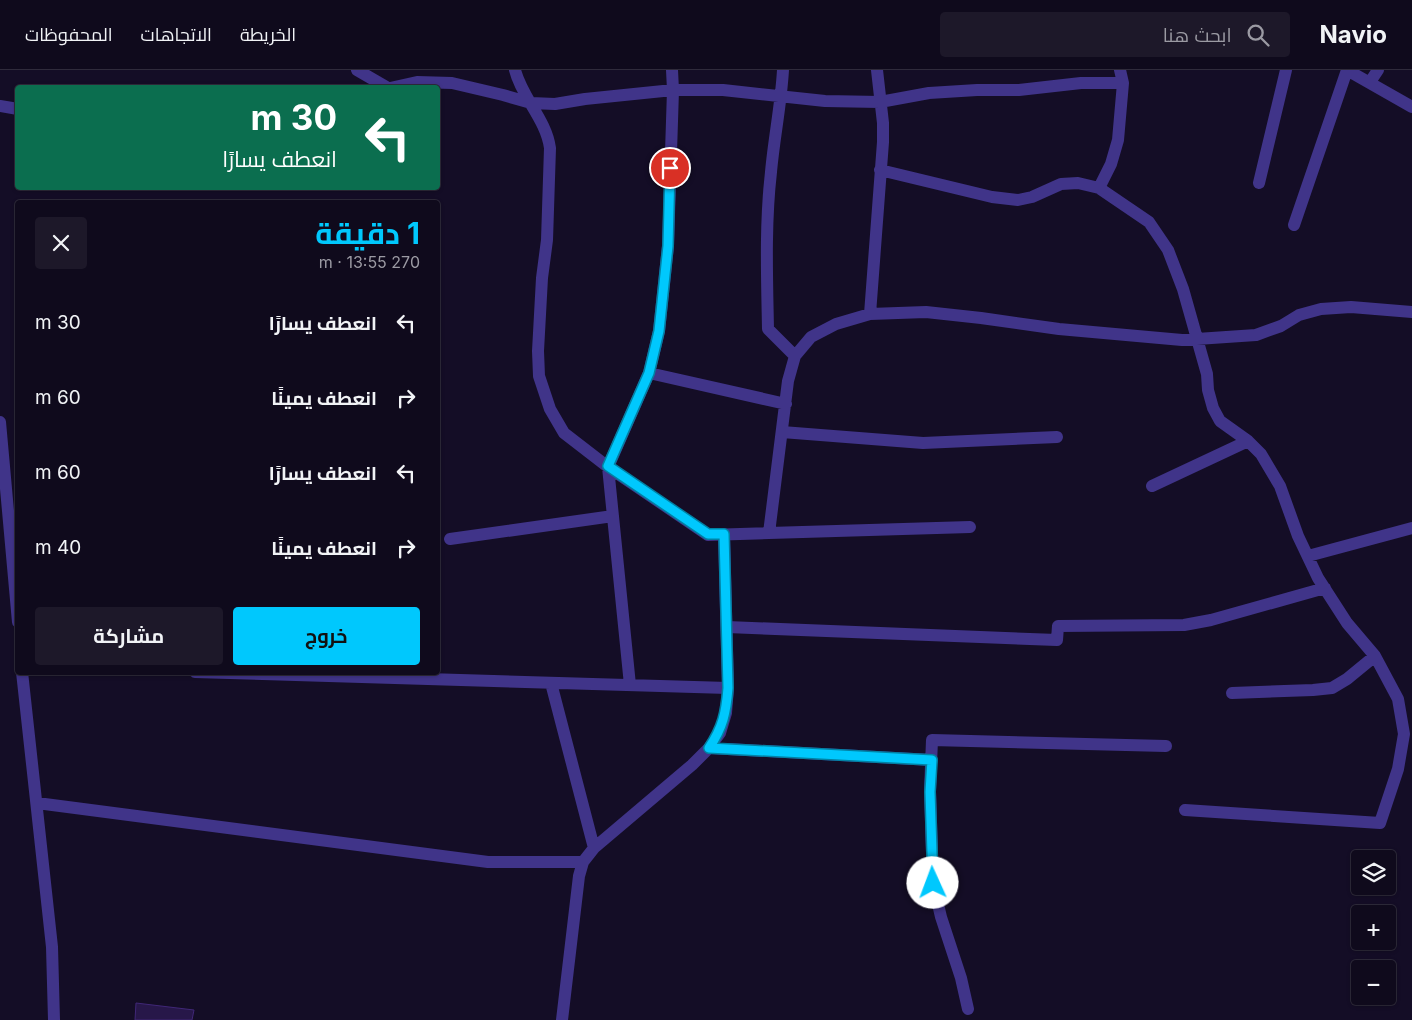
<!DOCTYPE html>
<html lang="ar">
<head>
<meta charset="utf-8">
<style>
	:root { --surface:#0f0a1c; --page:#1d1829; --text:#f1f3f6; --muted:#9b9aa3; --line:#2f2b3b; --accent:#00c8fd }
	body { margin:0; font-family:Inter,Cairo,sans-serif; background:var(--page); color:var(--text); direction:rtl; height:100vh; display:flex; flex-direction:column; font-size:19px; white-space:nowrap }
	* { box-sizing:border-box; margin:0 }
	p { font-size:16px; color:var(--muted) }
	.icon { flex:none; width:28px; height:28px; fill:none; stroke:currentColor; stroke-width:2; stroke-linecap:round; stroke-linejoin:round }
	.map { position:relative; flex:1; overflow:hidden; direction:ltr }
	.drawer { position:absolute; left:15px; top:130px; width:425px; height:475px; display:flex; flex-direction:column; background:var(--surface); border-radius:5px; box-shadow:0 1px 4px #0004,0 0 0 1px var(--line); direction:rtl }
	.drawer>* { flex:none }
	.top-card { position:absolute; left:15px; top:15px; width:425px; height:105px; border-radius:5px; box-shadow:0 1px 4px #0004,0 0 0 1px var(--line); direction:rtl; background:#0b6e4f; color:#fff; overflow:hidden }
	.controls { position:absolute; left:1351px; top:780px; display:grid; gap:10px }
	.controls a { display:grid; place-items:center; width:45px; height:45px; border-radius:5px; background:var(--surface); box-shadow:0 1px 4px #0004,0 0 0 1px var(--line); font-size:25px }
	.pin { position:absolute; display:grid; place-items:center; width:42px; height:42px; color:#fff; margin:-21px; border:2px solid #fff; border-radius:50%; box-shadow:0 1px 5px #0007 }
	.me { position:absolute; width:55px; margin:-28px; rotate:358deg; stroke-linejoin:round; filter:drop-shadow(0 0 4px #0008) }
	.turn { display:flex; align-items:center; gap:18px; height:105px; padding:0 20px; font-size:22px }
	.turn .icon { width:65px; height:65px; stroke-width:2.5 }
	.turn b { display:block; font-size:35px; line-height:42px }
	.round { display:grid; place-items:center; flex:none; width:52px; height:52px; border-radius:5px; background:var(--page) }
	.headline { display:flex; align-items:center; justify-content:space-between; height:85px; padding:0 20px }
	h1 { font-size:30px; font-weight:700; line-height:38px; color:var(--accent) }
	.primary-button { display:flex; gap:10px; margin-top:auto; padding:10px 20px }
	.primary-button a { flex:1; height:58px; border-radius:5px; background:var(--accent); color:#111; font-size:20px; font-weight:700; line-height:58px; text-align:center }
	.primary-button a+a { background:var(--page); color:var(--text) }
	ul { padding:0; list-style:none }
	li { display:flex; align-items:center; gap:15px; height:75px; padding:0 20px }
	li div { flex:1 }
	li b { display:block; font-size:19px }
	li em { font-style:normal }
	header { display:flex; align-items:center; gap:30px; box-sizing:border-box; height:70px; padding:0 25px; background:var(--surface); border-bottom:1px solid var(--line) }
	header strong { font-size:24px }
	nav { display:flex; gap:28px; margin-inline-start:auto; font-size:18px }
	.search { width:350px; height:45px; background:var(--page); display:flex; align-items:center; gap:12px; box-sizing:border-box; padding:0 18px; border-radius:5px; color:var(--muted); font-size:19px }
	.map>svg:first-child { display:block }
</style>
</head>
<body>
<header>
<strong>Navio</strong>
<div class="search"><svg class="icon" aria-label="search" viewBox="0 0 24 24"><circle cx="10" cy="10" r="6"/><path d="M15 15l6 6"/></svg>ابحث هنا</div>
<nav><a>الخريطة</a><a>الاتجاهات</a><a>المحفوظات</a></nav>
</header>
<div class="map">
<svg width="1412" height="950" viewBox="0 0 1412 950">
	<rect width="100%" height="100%" fill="#140d26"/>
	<path fill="#271749" stroke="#402777" d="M 136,933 L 194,940 L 192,950 L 135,950 Z"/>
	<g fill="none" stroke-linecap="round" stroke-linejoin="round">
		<path stroke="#403489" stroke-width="12" d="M 357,0 L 388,18
			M 515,0 C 522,28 546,49 550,78 L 547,170 L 542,208 L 538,281 L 539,306 L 550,339 L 564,363 L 608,397 L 708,465 L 769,463 L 788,311 L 795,286 L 811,267 L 836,254 L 870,244 L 926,242 L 981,248 L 1059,259 L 1182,270 L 1256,265 L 1281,256 L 1299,245 L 1321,239 L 1351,237 L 1412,242
			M 783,0 C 781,35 774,68 771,102 C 765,154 767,207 768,259 L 795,286
			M 1120,0 L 1123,13 L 1118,70 L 1111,94 L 1099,118 L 1149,152 L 1168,180 L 1183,219 L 1207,304 L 1208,320 L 1213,338 L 1220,351 L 1248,371 L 1261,384 L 1280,416 L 1298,466 L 1318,508 L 1347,553 L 1375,586 L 1398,629 L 1404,664 L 1398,699 L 1380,753 L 1185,740
			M 1347,0 L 1412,37
			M 1370,12 L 1378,0
			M 390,18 L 417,12 L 452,13 L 503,25 L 531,33 L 555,34 L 585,29 L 673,20 L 723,20 L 825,31 L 880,32 L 929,23 L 977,20 L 1019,20 L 1081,13 L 1123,13
			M 0,36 L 18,39
			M 880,100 L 992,127 L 1018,130 L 1032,127 L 1061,114 L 1078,113 L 1099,118
			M 1259,113 L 1286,0
			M 1294,155 L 1347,0
			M 870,244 L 883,72 L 883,53 L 877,0
			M 649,303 L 786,334
			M 0,352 L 18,552
			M 782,362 L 923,373 L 1057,367
			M 1152,416 L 1248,371
			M 769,463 L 970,457
			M 450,469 L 613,446
			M 1308,486 L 1412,458
			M 727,557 L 1057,570 L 1058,556 L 1184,555 L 1211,550 L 1325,518
			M 22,602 L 52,877 L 54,950
			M 195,602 L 728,618
			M 551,613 L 594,778
			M 630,615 L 608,397 L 649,303 L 659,261 L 668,176 L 673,20 L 672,0
			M 1232,623 L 1313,620 L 1332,618 L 1347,609 L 1375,586
			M 709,678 L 932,690
			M 37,733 L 488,792 L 583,792
			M 968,939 L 961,908 L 941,847 L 933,813 L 930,721 L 932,670 L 1166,676
			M 562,950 L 579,806 L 583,792 L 594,778 L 692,695 L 709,678 L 720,663 L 726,643 L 728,618 L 724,464"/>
	</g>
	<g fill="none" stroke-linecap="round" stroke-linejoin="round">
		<g stroke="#0082a4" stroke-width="12">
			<path id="route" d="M 670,98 L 668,176 L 659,261 L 649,303 L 608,396 L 708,464 L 724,464 L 728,618 C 726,643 723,657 709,678 L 932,690 L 930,722 L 933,813"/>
		</g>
		<use href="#route" stroke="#00c8fd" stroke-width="9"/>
	</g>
</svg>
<div class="controls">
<a><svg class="icon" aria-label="layers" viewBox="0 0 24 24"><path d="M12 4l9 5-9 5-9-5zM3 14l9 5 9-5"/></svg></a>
<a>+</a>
<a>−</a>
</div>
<div class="pin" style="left:670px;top:98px;background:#d93025"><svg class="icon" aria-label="arrive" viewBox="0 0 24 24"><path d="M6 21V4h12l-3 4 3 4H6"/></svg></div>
<svg class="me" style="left:933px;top:813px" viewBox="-20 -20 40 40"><circle r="19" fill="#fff"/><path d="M0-13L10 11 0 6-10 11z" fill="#00c8fd"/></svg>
<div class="top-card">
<div class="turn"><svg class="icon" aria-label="left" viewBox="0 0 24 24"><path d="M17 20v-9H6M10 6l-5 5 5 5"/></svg><div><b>30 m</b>انعطف يسارًا</div></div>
</div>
<section class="drawer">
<div class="headline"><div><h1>1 دقيقة</h1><p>270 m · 13:55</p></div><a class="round"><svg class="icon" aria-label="close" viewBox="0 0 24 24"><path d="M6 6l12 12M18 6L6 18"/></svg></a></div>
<ul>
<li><svg class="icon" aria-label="left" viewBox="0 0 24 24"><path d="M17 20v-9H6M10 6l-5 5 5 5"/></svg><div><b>انعطف يسارًا</b></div><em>30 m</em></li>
<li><svg class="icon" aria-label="right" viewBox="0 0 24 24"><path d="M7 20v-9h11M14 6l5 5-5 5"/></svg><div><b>انعطف يمينًا</b></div><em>60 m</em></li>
<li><svg class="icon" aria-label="left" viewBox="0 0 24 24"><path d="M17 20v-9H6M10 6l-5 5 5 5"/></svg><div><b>انعطف يسارًا</b></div><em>60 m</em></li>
<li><svg class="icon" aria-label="right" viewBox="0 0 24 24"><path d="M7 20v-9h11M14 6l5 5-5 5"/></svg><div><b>انعطف يمينًا</b></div><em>40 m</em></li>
</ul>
<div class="primary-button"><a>خروج</a><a>مشاركة</a></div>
</section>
</div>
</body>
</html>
